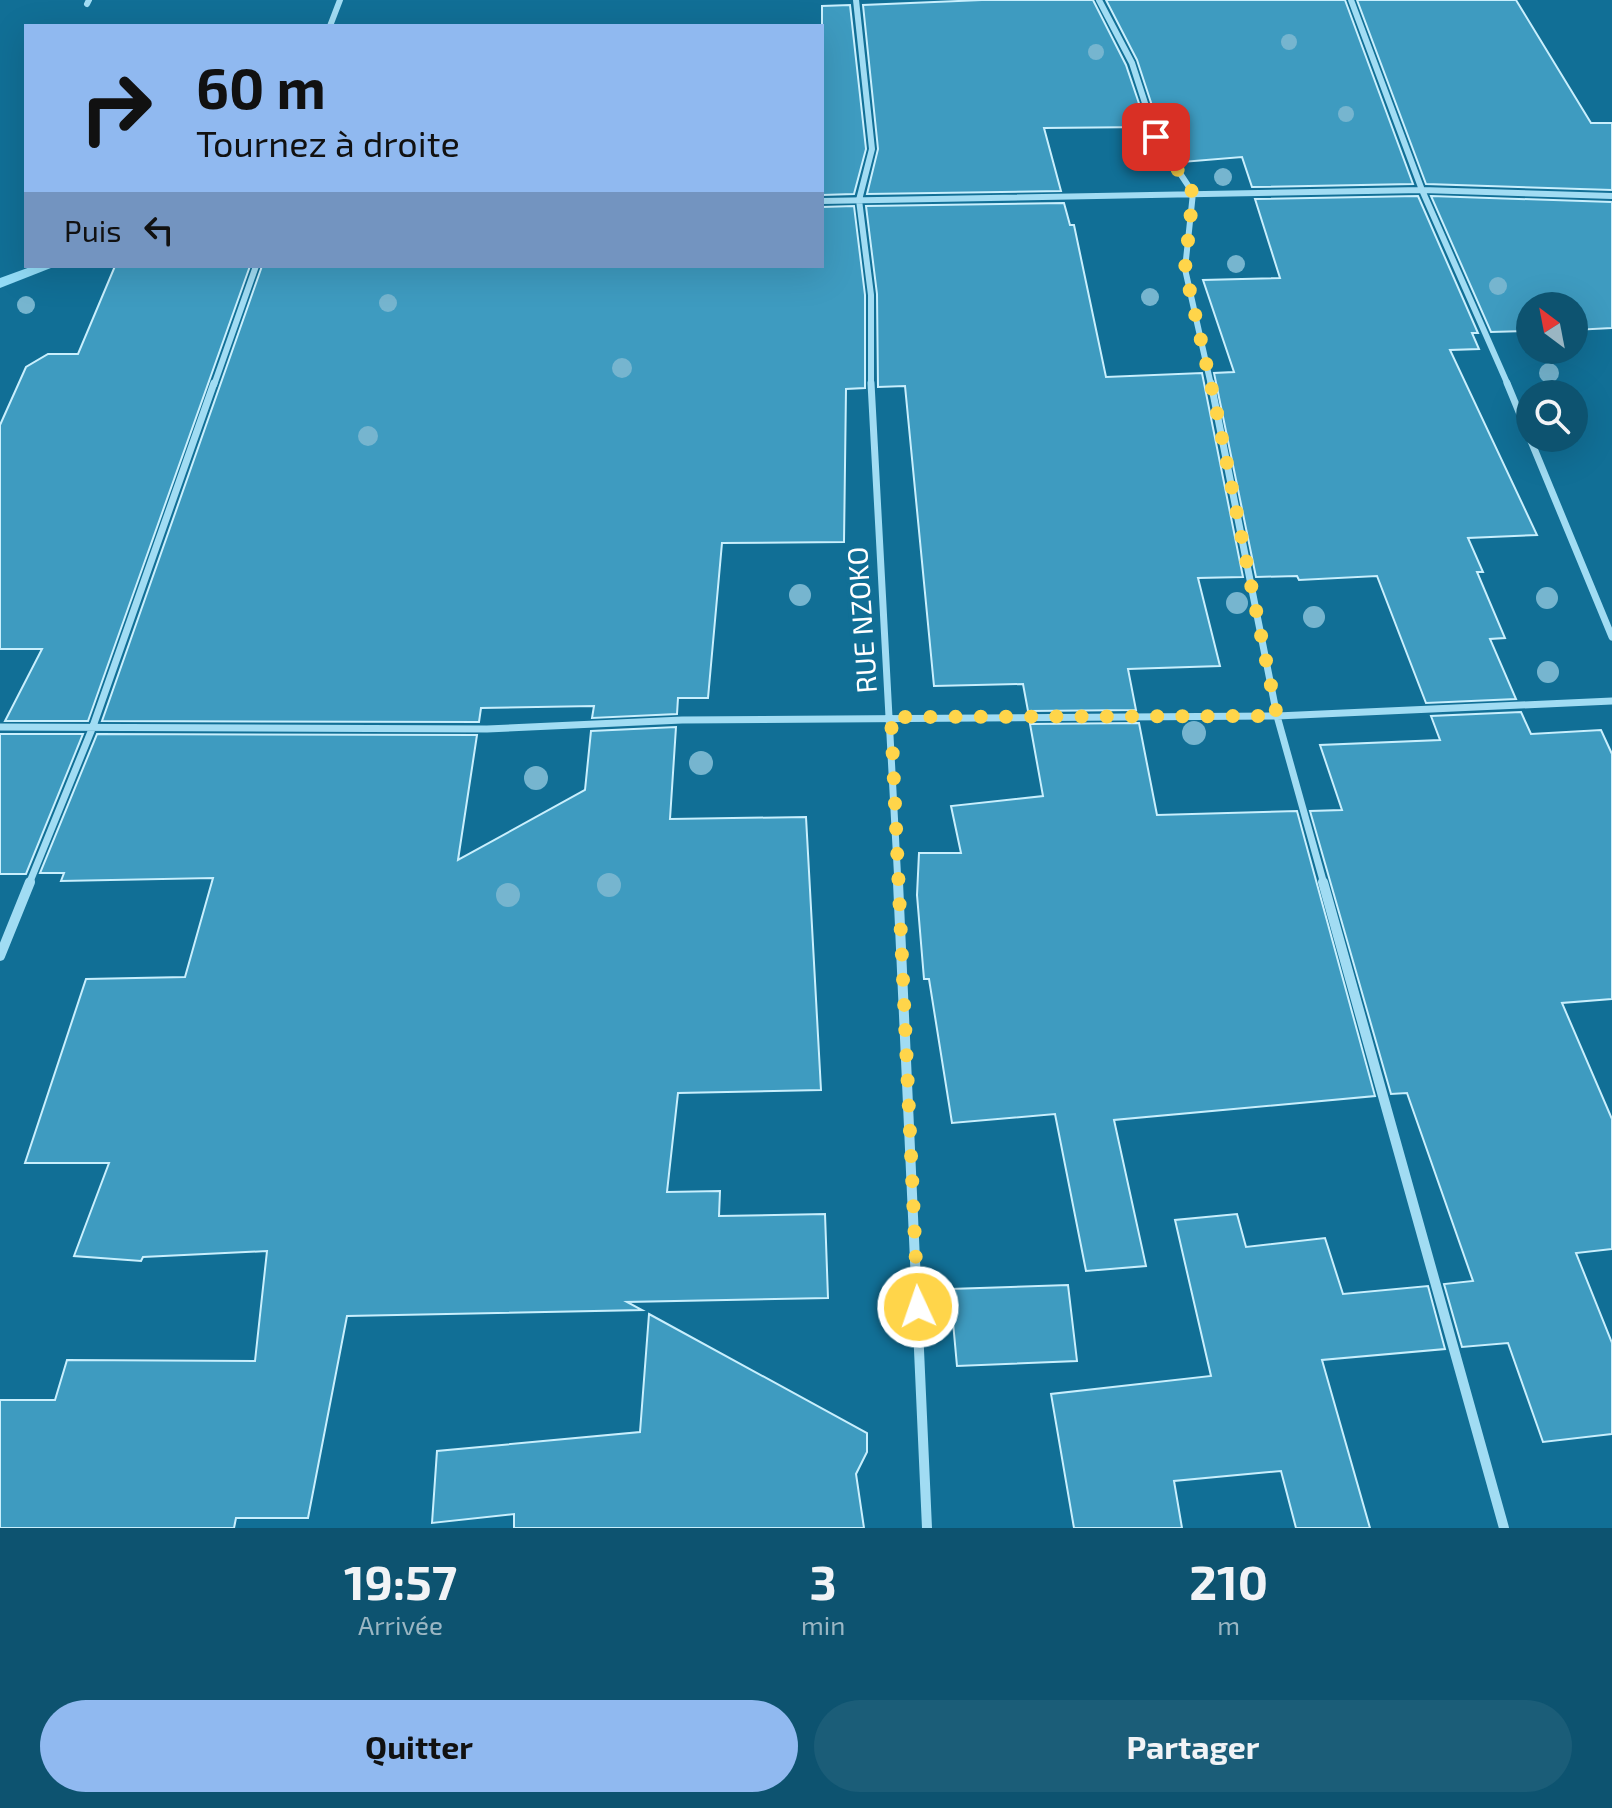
<!DOCTYPE html>
<html lang="fr">
<head>
<meta charset="utf-8">
<style>
	:root { --surface:#0d5370; --page:#1b5d78; --text:#f1f3f6; --muted:#9ab6c3; --accent:#90b9f0 }
	body { margin:0; font-family:"Exo 2",sans-serif; background:var(--page); color:var(--text); height:100vh; display:flex; flex-direction:column; font-size:30px; white-space:nowrap }
	* { box-sizing:border-box; margin:0 }
	p { font-size:26px; color:var(--muted) }
	.icon { flex:none; width:44px; height:44px; fill:none; stroke:currentColor; stroke-width:2; stroke-linecap:round; stroke-linejoin:round }
	.map { position:relative; height:1528px; overflow:hidden }
	.side { display:flex; flex-direction:column; background:var(--surface); flex:1 }
	.side>* { flex:none }
	.guide { position:absolute; left:24px; top:24px; width:800px; height:244px; border-radius:0px; box-shadow:0 8px 32px #0002; background:#90b9f0; color:#111; overflow:hidden }
	.needle { width:52px; rotate:328deg }
	.buttons { position:absolute; left:1516px; top:292px; display:grid; gap:16px }
	.buttons a { display:grid; place-items:center; width:72px; height:72px; border-radius:50%; background:var(--surface); box-shadow:0 8px 32px #0002; font-size:40px }
	.pin { position:absolute; display:grid; place-items:center; width:68px; height:68px; color:#fff; margin:-34px; border-radius:16px; box-shadow:0 4px 12px #0006 }
	.me { position:absolute; width:88px; margin:-44px; rotate:357deg; stroke-linejoin:round; filter:drop-shadow(0 0 6px #0008) }
	.turn { display:flex; align-items:center; gap:28px; height:168px; padding:0 40px; font-size:36px }
	.turn .icon { width:104px; height:104px; stroke-width:2.5 }
	.turn b { display:block; font-size:56px; line-height:68px }
	.then { display:flex; align-items:center; height:76px; padding:0 40px; background:#0003; gap:16px; font-size:30px }
	.eta { display:flex; justify-content:space-evenly; align-items:center; height:136px; text-align:center }
	.eta b { font-size:48px; font-weight:700; line-height:56px }
	.cta { display:flex; gap:16px; margin-top:auto; padding:16px 40px }
	.cta a { flex:1; height:92px; border-radius:48px; background:var(--accent); color:#111; font-size:32px; font-weight:700; line-height:92px; text-align:center }
	.cta a+a { background:var(--page); color:var(--text) }
	.map>svg:first-child { display:block }
</style>
</head>
<body>
<div class="map">
<svg width="1612" height="1528" viewBox="0 0 1612 1528">
	<rect width="100%" height="100%" fill="#116f96"/>
	<g fill="none" stroke-linecap="round" stroke-linejoin="round">
		<path fill="#93dcf7" fill-rule="evenodd" d="M 33,266 L 56,266 L 0,288 L 0,278 Z"/>
	</g>
	<path fill="#3e9bc0" stroke="#c9effd" stroke-width="2" d="M 982,0 L 1093,0 L 1126,65 L 1147,127 L 1044,128 L 1061,191 L 867,194 L 878,149 L 863,5 Z
		M 1106,0 L 1345,0 L 1413,184 L 1252,187 L 1242,157 L 1182,162 L 1164,127 L 1159,127 L 1137,60 Z
		M 1357,0 L 1516,0 L 1591,123 L 1612,123 L 1612,190 L 1426,184 Z
		M 850,5 L 866,149 L 854,194 L 822,195 L 822,6 Z
		M 1418,196 L 1478,333 L 1472,333 L 1479,349 L 1450,350 L 1537,535 L 1468,538 L 1483,572 L 1477,572 L 1505,638 L 1490,639 L 1516,699 L 1426,703 L 1377,576 L 1299,580 L 1297,576 L 1256,577 L 1214,373 L 1234,372 L 1203,280 L 1280,278 L 1255,199 Z
		M 1431,196 L 1612,202 L 1612,328 L 1574,330 L 1574,306 L 1530,306 L 1530,331 L 1491,332 Z
		M 1064,203 L 1070,225 L 1074,225 L 1106,377 L 1202,373 L 1243,577 L 1198,578 L 1220,666 L 1128,669 L 1136,710 L 1028,711 L 1023,684 L 934,686 L 905,386 L 878,387 L 877,294 L 866,206 Z
		M 854,206 L 865,295 L 865,388 L 846,389 L 844,542 L 722,543 L 708,698 L 678,698 L 677,714 L 592,718 L 594,706 L 481,708 L 479,722 L 102,721 L 262,266 L 822,266 L 822,207 Z
		M 115,266 L 250,266 L 88,721 L 5,721 L 42,649 L 0,649 L 0,425 L 26,367 L 48,354 L 78,354 Z
		M 1521,712 L 1531,734 L 1601,730 L 1612,754 L 1612,999 L 1562,1003 L 1612,1119 L 1612,1249 L 1576,1253 L 1612,1343 L 1612,1434 L 1543,1442 L 1508,1343 L 1462,1347 L 1444,1284 L 1473,1281 L 1407,1093 L 1391,1094 L 1310,811 L 1342,810 L 1320,745 L 1440,740 L 1431,716 Z
		M 1139,723 L 1157,815 L 1297,811 L 1375,1096 L 1114,1120 L 1146,1266 L 1086,1271 L 1055,1114 L 952,1123 L 929,979 L 924,979 L 917,895 L 919,853 L 961,853 L 951,806 L 1043,796 L 1030,724 Z
		M 676,727 L 670,819 L 806,817 L 821,1090 L 678,1093 L 667,1192 L 720,1191 L 719,1216 L 825,1214 L 828,1298 L 627,1302 L 642,1310 L 347,1316 L 308,1518 L 236,1518 L 234,1528 L 0,1528 L 0,1400 L 55,1400 L 67,1360 L 255,1361 L 267,1251 L 143,1257 L 141,1261 L 74,1256 L 109,1163 L 25,1163 L 86,979 L 185,977 L 213,878 L 61,881 L 64,873 L 40,873 L 97,734 L 477,735 L 458,860 L 585,790 L 591,731 Z
		M 0,734 L 83,734 L 26,874 L 0,874 Z
		M 1237,1214 L 1246,1247 L 1325,1238 L 1343,1294 L 1428,1286 L 1445,1349 L 1322,1360 L 1370,1528 L 1296,1528 L 1281,1471 L 1174,1481 L 1182,1528 L 1074,1528 L 1051,1394 L 1211,1376 L 1175,1220 Z
		M 1068,1285 L 1077,1361 L 957,1366 L 950,1289 Z
		M 649,1314 L 867,1433 L 867,1452 L 856,1474 L 864,1528 L 514,1528 L 514,1514 L 432,1523 L 437,1451 L 640,1432 Z"/>
	<g fill="none" stroke-linecap="round" stroke-linejoin="round">
		<path stroke="#a1dcf3" stroke-width="6" d="M 856,0 L 872,149 L 859,200 L 871,295 L 871,385
			M 1099,0 L 1132,63 L 1156,137 L 1193,193 L 1185,269 L 1211,385
			M 1351,0 L 1422,190 L 1508,385
			M 87,4 L 89,0
			M 330,26 L 340,0
			M 822,201 L 1422,190 L 1612,196
			M 214,385 L 256,266"/>
		<path stroke="#a1dcf3" stroke-width="7" d="M 871,383 L 898,884
			M 1211,383 L 1277,716 L 1324,884
			M 1507,383 L 1612,637
			M 0,727 L 487,729 L 682,720 L 1277,716 L 1612,701
			M 29,884 L 92,729 L 214,383"/>
		<path stroke="#a1dcf3" stroke-width="10" d="M 898,882 L 927,1528
			M 1323,882 L 1504,1528
			M 0,956 L 30,882"/>
	</g>
	<g fill="#76b5cf">
		<circle cx="1289" cy="42" r="8"/>
		<circle cx="1096" cy="52" r="8"/>
		<circle cx="1346" cy="114" r="8"/>
		<circle cx="1223" cy="177" r="9"/>
		<circle cx="1236" cy="264" r="9"/>
		<circle cx="1498" cy="286" r="9"/>
		<circle cx="1150" cy="297" r="9"/>
		<circle cx="388" cy="303" r="9"/>
		<circle cx="26" cy="305" r="9"/>
		<circle cx="622" cy="368" r="10"/>
		<circle cx="1549" cy="373" r="10"/>
		<circle cx="368" cy="436" r="10"/>
		<circle cx="800" cy="595" r="11"/>
		<circle cx="1547" cy="598" r="11"/>
		<circle cx="1237" cy="603" r="11"/>
		<circle cx="1314" cy="617" r="11"/>
		<circle cx="1548" cy="672" r="11"/>
		<circle cx="1194" cy="733" r="12"/>
		<circle cx="701" cy="763" r="12"/>
		<circle cx="536" cy="778" r="12"/>
		<circle cx="609" cy="885" r="12"/>
		<circle cx="508" cy="895" r="12"/>
	</g>
	<g fill="none" stroke-linecap="round" stroke-linejoin="round">
		<path stroke="#ffd54a" stroke-width="14" stroke-dasharray="0 25.2" d="M 918,1307 L 891,717 L 1277,716 L 1215,403 L 1185,269 L 1193,193 L 1156,137"/>
	</g>
	<g text-anchor="middle" stroke-width="8" stroke-linejoin="round" paint-order="stroke">
		<g font-size="28" fill="#fff" stroke="#116f96">
			<text transform="translate(862 620) rotate(-94)" y="10">RUE NZOKO</text>
		</g>
	</g>
</svg>
<div class="buttons">
<a><svg class="needle" viewBox="-14 -14 28 28"><path d="M0-13l5 13h-10z" fill="#e53935"/><path d="M0 13l5-13h-10z" fill="#9ab6c3"/></svg></a>
<a><svg class="icon" aria-label="search" viewBox="0 0 24 24"><circle cx="10" cy="10" r="6"/><path d="M15 15l6 6"/></svg></a>
</div>
<div class="pin" style="left:1156px;top:137px;background:#d93025"><svg class="icon" aria-label="arrive" viewBox="0 0 24 24"><path d="M6 21V4h12l-3 4 3 4H6"/></svg></div>
<svg class="me" style="left:918px;top:1307px" viewBox="-20 -20 40 40"><circle r="17" fill="#ffd54a" stroke="#fff" stroke-width="3"/><path d="M0-11L8 9 0 5-8 9z" fill="#fff"/></svg>
<div class="guide">
<div class="turn"><svg class="icon" aria-label="right" viewBox="0 0 24 24"><path d="M7 20v-9h11M14 6l5 5-5 5"/></svg><div><b>60 m</b>Tournez à droite</div></div>
<div class="then">Puis<svg class="icon" aria-label="left" viewBox="0 0 24 24"><path d="M17 20v-9H6M10 6l-5 5 5 5"/></svg></div>
</div>
</div>
<section class="side">
<div class="eta">
<div><b>19:57</b><p>Arrivée</p></div>
<div><b>3</b><p>min</p></div>
<div><b>210</b><p>m</p></div>
</div>
<div class="cta"><a>Quitter</a><a>Partager</a></div>
</section>
</body>
</html>
